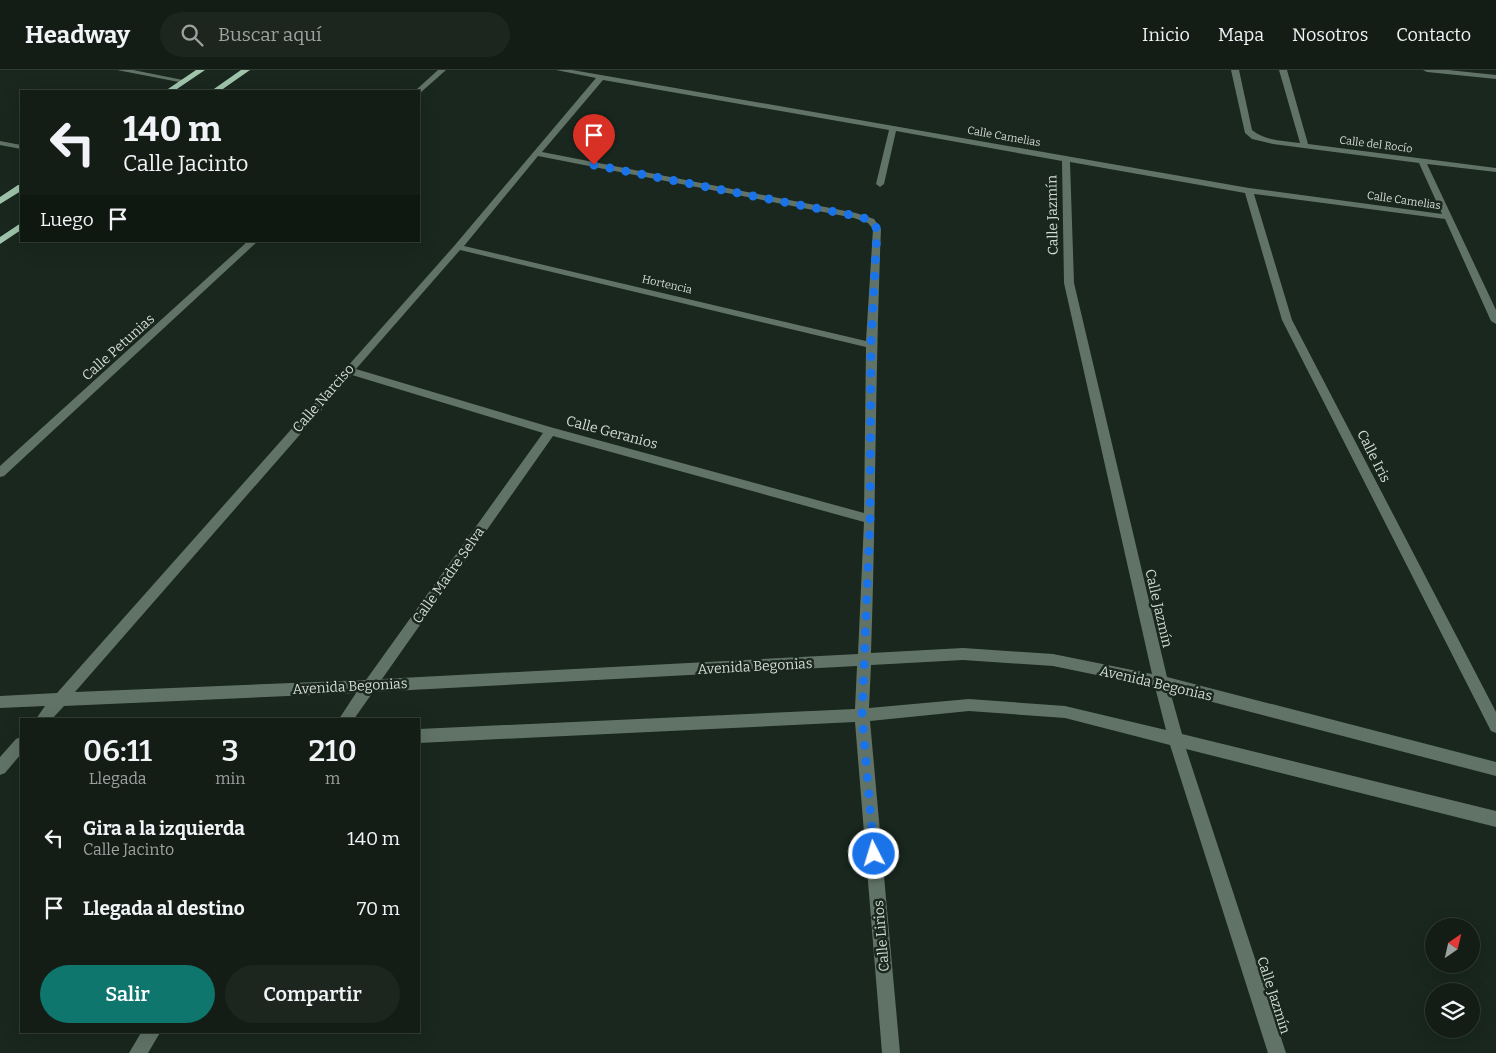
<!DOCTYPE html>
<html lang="es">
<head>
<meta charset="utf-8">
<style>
	:root { --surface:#131d16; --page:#1c261f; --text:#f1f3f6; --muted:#9da2a1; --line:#323b35; --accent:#0f766e }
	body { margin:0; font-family:Bitter,serif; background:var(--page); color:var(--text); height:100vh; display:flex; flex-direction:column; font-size:19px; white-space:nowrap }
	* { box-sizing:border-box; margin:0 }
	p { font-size:16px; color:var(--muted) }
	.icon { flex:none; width:28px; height:28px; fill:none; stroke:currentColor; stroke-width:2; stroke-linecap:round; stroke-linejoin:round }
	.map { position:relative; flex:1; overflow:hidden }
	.details { position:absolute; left:20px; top:648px; width:400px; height:315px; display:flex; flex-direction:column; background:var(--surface); border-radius:0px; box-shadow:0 5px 20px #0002,0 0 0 1px var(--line) }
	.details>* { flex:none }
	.hud { position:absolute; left:20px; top:20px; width:400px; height:152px; border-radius:0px; box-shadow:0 5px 20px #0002,0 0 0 1px var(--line); background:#131d16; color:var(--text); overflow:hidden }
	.needle { width:32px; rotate:34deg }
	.fabs { position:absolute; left:1425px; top:848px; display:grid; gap:10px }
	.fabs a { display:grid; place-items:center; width:55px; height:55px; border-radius:50%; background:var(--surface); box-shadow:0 5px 20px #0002,0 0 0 1px var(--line); font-size:25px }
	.pin { position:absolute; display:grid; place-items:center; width:42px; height:42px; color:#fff; margin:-51px -21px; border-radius:50% 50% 50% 0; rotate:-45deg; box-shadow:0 0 5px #0007 }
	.pin .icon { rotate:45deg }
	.me { position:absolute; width:55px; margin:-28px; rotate:355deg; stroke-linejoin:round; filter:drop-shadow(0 0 4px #0008) }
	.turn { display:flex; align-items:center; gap:18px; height:105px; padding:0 20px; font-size:22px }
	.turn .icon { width:65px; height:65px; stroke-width:2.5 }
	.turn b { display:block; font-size:35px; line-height:42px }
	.then { display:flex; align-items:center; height:48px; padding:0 20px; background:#0003; gap:10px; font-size:19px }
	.eta { display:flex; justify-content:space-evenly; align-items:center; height:85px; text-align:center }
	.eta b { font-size:30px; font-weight:600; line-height:35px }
	.primary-button { display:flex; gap:10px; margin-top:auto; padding:10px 20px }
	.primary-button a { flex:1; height:58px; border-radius:30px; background:var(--accent); color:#fff; font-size:20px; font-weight:600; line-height:58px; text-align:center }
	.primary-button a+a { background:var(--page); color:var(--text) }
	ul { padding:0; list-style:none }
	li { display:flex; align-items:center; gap:15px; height:70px; padding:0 20px }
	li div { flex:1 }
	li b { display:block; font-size:19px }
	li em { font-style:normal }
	header { display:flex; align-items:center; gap:30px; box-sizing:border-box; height:70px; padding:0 25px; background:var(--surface); border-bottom:1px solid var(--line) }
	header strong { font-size:24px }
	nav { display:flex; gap:28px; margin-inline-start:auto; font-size:18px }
	.search { width:350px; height:45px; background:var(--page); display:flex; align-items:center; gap:12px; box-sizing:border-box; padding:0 18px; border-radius:28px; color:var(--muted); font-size:19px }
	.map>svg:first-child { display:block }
</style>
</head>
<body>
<header>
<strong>Headway</strong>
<div class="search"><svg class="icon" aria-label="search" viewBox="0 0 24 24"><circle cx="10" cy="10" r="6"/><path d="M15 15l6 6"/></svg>Buscar aquí</div>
<nav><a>Inicio</a><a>Mapa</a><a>Nosotros</a><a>Contacto</a></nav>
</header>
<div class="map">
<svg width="1496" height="983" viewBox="0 0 1496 983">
	<rect width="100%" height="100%" fill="#19271e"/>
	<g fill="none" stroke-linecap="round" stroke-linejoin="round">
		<path fill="#617367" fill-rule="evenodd" d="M 117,0 L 133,0 L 188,11 L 184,13 Z
			M 438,0 L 446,0 L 419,24 L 416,20 Z
			M 556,0 L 572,0 L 601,5 L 1249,118 L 1442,144 L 1419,93 L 1273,74 L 1252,69 L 1245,63 L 1231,0 L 1239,0 L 1252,60 C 1265,71 1284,71 1300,73 L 1279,0 L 1287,0 L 1308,74 L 1496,98 L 1496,102 L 1427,94 L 1496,240 L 1496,254 L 1491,251 L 1445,149 L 1254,124 L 1292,250 L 1496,642 L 1496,663 L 1491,661 L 1282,250 L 1245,123 L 1070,92 L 1074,213 L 1167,607 L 1496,692 L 1496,706 L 1170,621 L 1182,664 L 1496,741 L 1496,757 L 1186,679 L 1286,983 L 1268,983 L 1170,675 L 1065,648 L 969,641 L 870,651 L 900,983 L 882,983 L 855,652 L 419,673 L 419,659 L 855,639 L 857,596 L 373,622 L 354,649 L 339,649 L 356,623 L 64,636 L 52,649 L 36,649 L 45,636 L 0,638 L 0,626 L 57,623 L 343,301 L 343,298 L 347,297 L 455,175 L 596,8 ZM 603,10 L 889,60 L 876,114 L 880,117 L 884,114 L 896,61 L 1062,91 L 1064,213 L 1152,604 L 1053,584 L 963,578 L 871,583 C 876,442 875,300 881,159 L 874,149 L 856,143 L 542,82 ZM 538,86 L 854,148 L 868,153 L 873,159 L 866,271 L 464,176 ZM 460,180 L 866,277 L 864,443 L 550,357 L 356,299 ZM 352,305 L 543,363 L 366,610 L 75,622 ZM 553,366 L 864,452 L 858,584 L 382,609 ZM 963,590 L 1053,596 L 1155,617 L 1166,660 L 1065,636 L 969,629 L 869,638 L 871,595 Z
			M 1423,0 L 1448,0 L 1496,5 L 1496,9 L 1427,2 Z
			M 0,71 L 21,75 L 21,79 L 0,75 Z
			M 248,171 L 258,171 L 4,406 L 0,407 L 0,396 Z
			M 21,667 L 21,684 L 5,703 L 0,705 L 0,687 L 16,669 Z
			M 142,961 L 161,961 L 148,983 L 129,983 Z"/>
		<path fill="#9fc4ab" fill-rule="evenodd" d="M 196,0 L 205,0 L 174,21 L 165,21 Z
			M 241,0 L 250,0 L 220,21 L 211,21 Z
			M 18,115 L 21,115 L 21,121 L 0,134 L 0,127 Z
			M 21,153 L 21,160 L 0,174 L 0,167 Z"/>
	</g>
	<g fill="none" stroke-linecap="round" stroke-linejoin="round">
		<path stroke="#1a73e8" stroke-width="9" stroke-dasharray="0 16.2" d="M 594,95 L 856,146 L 871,150 L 877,159 L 871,275 L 870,449 L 862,646 L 874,784"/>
	</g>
	<g text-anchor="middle" stroke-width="5" stroke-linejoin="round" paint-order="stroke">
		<g font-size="11" fill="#d1dad4" stroke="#19271e">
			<text transform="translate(1004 66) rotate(10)" y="4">Calle Camelias</text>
			<text transform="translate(1376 74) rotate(7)" y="4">Calle del Rocío</text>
			<text transform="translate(1404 130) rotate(8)" y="4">Calle Camelias</text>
			<text transform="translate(667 214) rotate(13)" y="4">Hortencia</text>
		</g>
		<g font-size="14" fill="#d1dad4" stroke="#19271e">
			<text transform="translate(1052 145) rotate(-91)" y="5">Calle Jazmín</text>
			<text transform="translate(118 277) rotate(-42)" y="5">Calle Petunias</text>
			<text transform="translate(323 328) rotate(-49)" y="5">Calle Narciso</text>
			<text transform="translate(612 362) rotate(15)" y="5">Calle Geranios</text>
			<text transform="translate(1374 386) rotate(63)" y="5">Calle Iris</text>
			<text transform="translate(448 505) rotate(-55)" y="5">Calle Madre Selva</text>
			<text transform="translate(1159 538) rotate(77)" y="5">Calle Jazmín</text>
			<text transform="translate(755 596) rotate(-3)" y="5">Avenida Begonias</text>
			<text transform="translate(1156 613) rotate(13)" y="5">Avenida Begonias</text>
			<text transform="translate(350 616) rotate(-3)" y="5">Avenida Begonias</text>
			<text transform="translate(881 866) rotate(-95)" y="5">Calle Lirios</text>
			<text transform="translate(1274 925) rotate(72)" y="5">Calle Jazmín</text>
		</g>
	</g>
</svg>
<div class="fabs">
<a><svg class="needle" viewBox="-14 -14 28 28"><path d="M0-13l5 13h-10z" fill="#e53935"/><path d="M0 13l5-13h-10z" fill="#9da2a1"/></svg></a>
<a><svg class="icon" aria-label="layers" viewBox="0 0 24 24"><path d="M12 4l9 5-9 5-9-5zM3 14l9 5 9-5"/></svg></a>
</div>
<div class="pin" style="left:594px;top:95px;background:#d93025"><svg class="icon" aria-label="arrive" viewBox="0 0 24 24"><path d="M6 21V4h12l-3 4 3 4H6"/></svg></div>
<svg class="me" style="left:874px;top:784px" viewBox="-20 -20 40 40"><circle r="17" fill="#1a73e8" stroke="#fff" stroke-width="3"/><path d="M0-11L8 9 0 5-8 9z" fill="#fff"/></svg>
<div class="hud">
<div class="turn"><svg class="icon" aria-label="left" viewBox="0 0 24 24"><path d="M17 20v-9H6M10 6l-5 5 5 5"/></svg><div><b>140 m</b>Calle Jacinto</div></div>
<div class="then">Luego<svg class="icon" aria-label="arrive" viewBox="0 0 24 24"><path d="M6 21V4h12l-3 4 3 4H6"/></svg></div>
</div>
<section class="details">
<div class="eta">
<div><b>06:11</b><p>Llegada</p></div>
<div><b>3</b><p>min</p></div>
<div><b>210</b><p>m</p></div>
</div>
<ul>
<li><svg class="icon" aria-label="left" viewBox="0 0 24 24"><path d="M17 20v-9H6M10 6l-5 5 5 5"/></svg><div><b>Gira a la izquierda</b><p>Calle Jacinto</p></div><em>140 m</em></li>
<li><svg class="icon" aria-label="arrive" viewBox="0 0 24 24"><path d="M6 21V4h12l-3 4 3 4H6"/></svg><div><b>Llegada al destino</b></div><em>70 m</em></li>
</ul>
<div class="primary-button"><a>Salir</a><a>Compartir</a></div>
</section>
</div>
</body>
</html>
